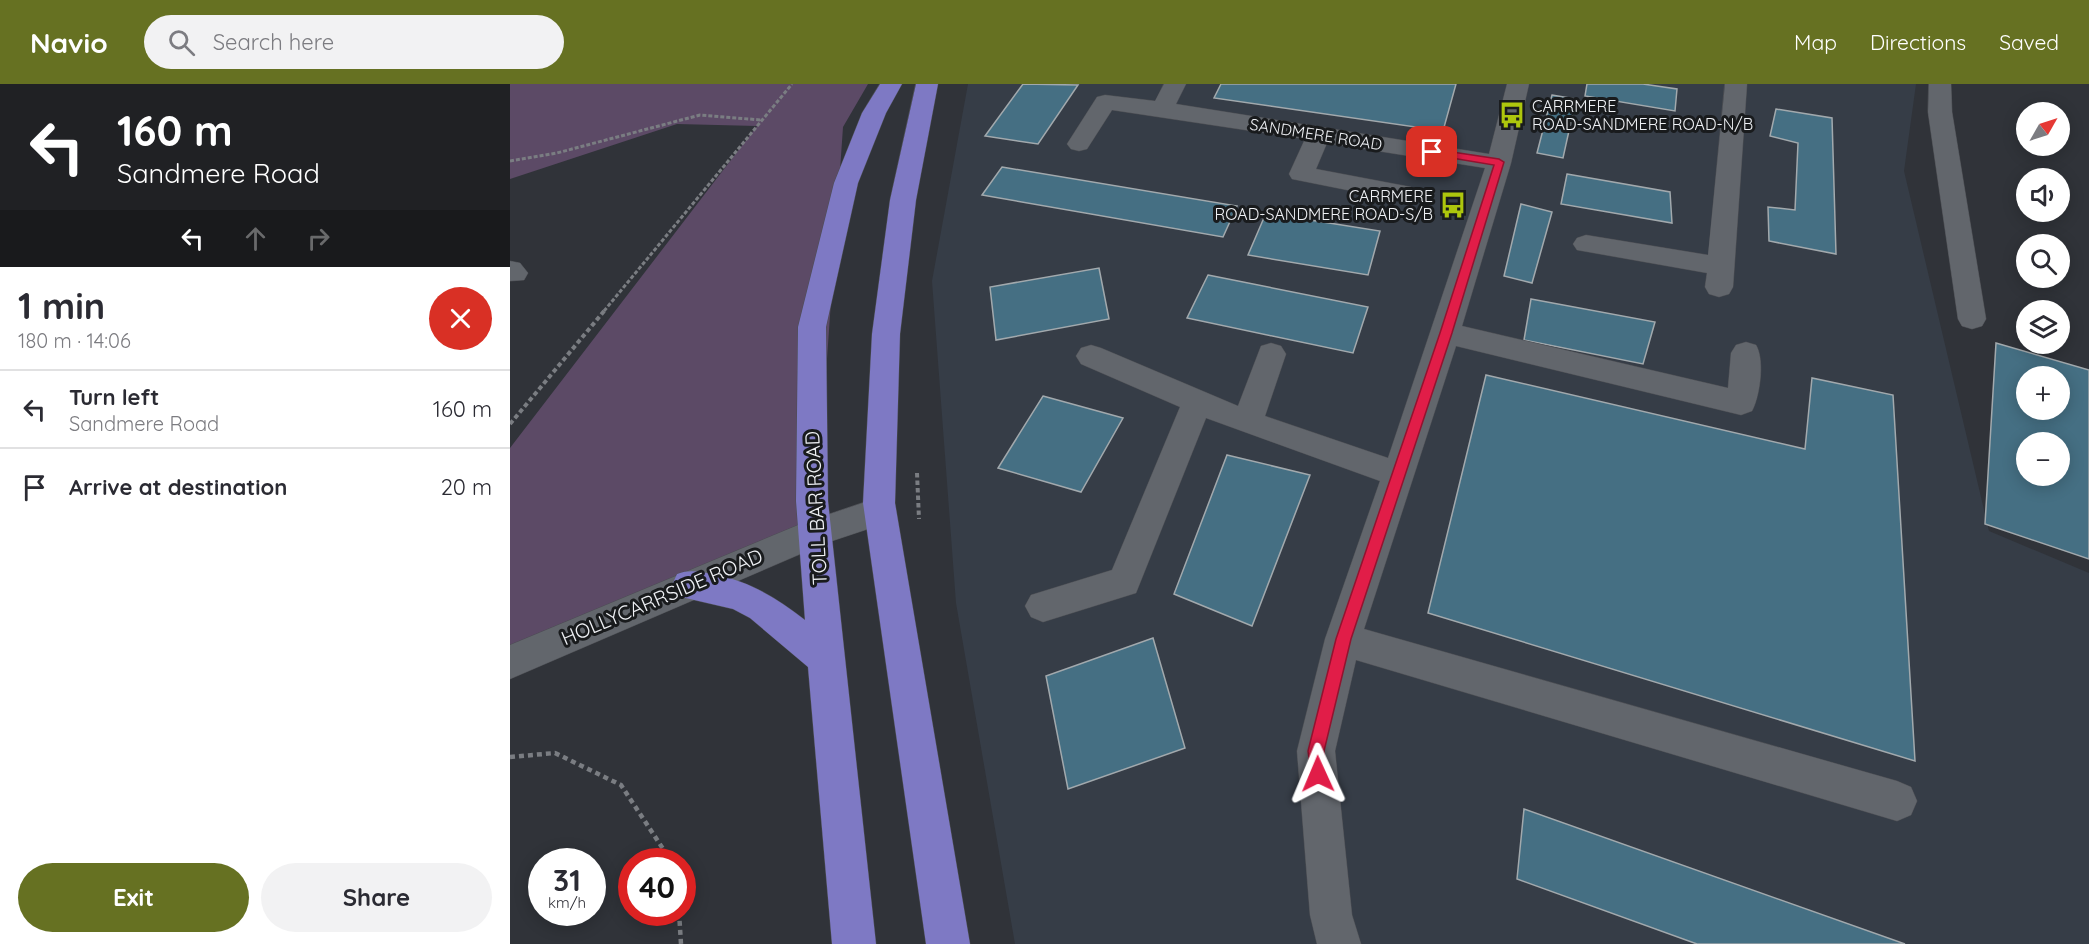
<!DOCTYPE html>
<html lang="en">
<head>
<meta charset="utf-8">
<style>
	:root { --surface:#fff; --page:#f2f2f3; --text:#2b2b33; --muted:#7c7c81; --line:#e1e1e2; --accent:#667122 }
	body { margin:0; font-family:Quicksand,sans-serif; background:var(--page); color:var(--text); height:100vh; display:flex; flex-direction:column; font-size:22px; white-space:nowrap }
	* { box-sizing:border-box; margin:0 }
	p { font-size:20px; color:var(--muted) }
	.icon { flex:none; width:33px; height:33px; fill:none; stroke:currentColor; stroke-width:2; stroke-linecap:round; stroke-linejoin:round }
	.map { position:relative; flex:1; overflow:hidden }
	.panel { display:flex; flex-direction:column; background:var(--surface); width:510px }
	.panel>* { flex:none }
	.banner { background:#202124; color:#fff; overflow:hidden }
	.needle { width:39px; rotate:51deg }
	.fabs { position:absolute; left:1506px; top:18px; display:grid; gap:12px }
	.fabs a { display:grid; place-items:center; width:54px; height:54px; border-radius:50%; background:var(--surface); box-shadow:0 3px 15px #0003; font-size:30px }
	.speed { position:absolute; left:18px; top:764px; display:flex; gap:12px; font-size:30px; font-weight:700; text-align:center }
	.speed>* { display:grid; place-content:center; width:78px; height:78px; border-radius:50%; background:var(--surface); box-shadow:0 3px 15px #0003; line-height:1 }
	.speed small { font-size:15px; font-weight:400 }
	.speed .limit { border:9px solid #d22; background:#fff; color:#111 }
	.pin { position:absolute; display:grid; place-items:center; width:51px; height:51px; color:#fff; margin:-26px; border-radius:12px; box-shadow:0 3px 9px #0006 }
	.me { position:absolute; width:66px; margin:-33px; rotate:359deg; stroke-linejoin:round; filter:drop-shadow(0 0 4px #0008) }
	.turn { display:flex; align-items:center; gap:21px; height:126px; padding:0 18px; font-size:27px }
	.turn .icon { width:78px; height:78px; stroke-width:2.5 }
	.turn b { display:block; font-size:42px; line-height:51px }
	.lanes { display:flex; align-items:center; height:57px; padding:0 18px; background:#0003; justify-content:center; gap:30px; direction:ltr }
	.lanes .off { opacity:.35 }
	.round { display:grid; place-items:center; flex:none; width:63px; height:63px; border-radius:32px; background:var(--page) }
	.headline { display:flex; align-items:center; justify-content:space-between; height:102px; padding:0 18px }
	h1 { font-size:36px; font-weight:800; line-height:45px }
	.button { display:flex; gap:12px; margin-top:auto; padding:12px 18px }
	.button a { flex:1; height:69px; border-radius:36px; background:var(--accent); color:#fff; font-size:24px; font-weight:800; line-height:69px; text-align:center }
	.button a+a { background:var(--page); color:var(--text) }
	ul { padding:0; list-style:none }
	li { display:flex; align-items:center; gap:18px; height:78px; padding:0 18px; border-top:2px solid var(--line) }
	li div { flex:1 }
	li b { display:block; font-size:22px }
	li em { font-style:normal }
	header { display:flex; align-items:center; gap:36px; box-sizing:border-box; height:84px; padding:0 30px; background:var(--accent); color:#fff }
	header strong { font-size:28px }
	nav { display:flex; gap:33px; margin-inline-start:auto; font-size:21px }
	.search { width:420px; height:54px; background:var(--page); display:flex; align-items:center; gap:15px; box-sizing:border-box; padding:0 21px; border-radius:33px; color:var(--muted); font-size:22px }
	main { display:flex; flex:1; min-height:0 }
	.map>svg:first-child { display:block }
</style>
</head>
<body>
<header>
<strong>Navio</strong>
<div class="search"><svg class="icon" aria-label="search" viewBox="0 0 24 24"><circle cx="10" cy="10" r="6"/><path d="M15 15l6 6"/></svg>Search here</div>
<nav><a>Map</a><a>Directions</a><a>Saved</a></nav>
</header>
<main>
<section class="panel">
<div class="banner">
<div class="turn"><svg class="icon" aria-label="left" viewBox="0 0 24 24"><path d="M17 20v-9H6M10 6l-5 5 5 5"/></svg><div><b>160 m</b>Sandmere Road</div></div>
<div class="lanes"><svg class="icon" aria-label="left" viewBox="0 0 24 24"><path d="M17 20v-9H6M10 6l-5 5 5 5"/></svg><svg class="icon off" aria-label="ahead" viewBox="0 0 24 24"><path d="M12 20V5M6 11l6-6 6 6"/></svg><svg class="icon off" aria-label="right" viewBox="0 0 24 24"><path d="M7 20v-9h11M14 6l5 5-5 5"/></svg></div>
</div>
<div class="headline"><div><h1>1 min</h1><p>180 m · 14:06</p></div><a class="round" style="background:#d93025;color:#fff"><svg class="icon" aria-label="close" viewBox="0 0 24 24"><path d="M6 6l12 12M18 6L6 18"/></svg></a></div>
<ul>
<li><svg class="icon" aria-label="left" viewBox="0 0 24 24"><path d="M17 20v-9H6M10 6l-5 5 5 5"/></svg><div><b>Turn left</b><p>Sandmere Road</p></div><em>160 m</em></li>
<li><svg class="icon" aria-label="arrive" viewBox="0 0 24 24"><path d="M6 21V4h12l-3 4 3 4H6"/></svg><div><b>Arrive at destination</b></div><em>20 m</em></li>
</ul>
<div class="button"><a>Exit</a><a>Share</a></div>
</section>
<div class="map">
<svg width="1579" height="860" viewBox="0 0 1579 860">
	<rect width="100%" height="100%" fill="#303339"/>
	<path fill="#363d47" d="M 458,0 L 1406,0 L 1394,87 L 1479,447 L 1579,489 L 1579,860 L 505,860 L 446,519 L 422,197 Z"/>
	<path fill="#5c4a66" d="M 0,0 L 358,0 L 333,43 L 305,449 L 0,578 L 0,364 L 247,42 L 167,40 L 0,95 Z"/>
	<path fill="#456f83" stroke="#a2a9ad" stroke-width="1.5" fill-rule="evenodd" d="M 513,0 L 568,1 L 528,60 L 475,52 Z
		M 711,0 L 946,0 L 933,47 L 704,14 Z
		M 1077,0 L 1133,0 L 1167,5 L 1165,27 L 1075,12 Z
		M 1042,11 L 1066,15 L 1053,74 L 1027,69 Z
		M 1266,25 L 1322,34 L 1326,170 L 1259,157 L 1258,123 L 1285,126 L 1288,59 L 1260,52 Z
		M 492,83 L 727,122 L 713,153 L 472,111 Z
		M 1057,90 L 1160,108 L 1162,139 L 1051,120 Z
		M 1011,120 L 1042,128 L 1022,199 L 994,192 Z
		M 756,129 L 870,147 L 858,191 L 738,171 Z
		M 589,184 L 599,235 L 486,256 L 480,203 Z
		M 698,191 L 858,223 L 843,269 L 677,234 Z
		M 1021,215 L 1145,238 L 1133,280 L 1014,256 Z
		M 1486,259 L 1579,286 L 1579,475 L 1475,440 ZM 1516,292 L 1550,292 L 1550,326 L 1516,326 ZM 1516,358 L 1550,358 L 1550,392 L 1516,392 Z
		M 976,291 L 1295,365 L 1302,294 L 1383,311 L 1405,677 L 918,529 Z
		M 533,312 L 613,334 L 571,408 L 488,384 Z
		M 717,371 L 800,391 L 742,542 L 664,510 Z
		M 643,554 L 675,664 L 558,705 L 536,592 Z
		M 1014,725 L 1395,860 L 1187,860 L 1007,795 Z"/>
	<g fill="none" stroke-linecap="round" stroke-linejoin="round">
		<g stroke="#4c4e53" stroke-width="1">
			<path id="minor" d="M 654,0 L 676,0 L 666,20 L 979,70 L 997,0 L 1019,0 L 1001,79 L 952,242 L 1218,304 L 1221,269 L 1226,261 L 1236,258 L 1246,261 C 1255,276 1250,312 1242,327 L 1231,331 L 946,262 L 854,545 L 1387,697 L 1401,703 L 1407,717 L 1401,731 L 1387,737 L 846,576 L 825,667 L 842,831 L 851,860 L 807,860 L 800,831 L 787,667 L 815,555 L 870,397 L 696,334 L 626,509 L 533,538 L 521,533 L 515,522 L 521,511 L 602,486 L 670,323 L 571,280 L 566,272 L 571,264 L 581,261 L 591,264 L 728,322 L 751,262 L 761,259 L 771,262 L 776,270 L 755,332 L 878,374 L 975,84 L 817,59 L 806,85 L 901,103 L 905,109 L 901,115 L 892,117 L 782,95 L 779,90 L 795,55 L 602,26 L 577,65 L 569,67 L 561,65 L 557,60 L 587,13 L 595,11 L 645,17 Z
				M 1215,0 L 1237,0 L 1223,203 L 1219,210 L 1209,213 L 1199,210 L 1195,203 L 1197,189 L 1067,166 L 1063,160 L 1067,154 L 1076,151 L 1198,171 Z
				M 1419,0 L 1441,0 L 1442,28 L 1476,235 L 1472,242 L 1462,245 L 1452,242 L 1448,235 L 1418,28 Z
				M 0,177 L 10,179 L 18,189 L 14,196 L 0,197 Z
				M 370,413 L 382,417 L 386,427 L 382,437 L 316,459 L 0,595 L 0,561 L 293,439 Z"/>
		</g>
		<g stroke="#4c4e53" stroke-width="1">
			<path id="major" d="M 370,0 L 392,0 L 376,29 L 348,99 L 316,243 L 318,417 L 366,860 L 322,860 L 298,583 L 240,534 L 223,525 L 167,512 L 162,501 L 167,490 C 180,485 189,488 203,490 C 241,498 265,513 295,536 L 286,417 L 288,243 L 324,99 L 352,29 Z
				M 406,0 L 428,0 L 406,116 L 390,250 L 385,419 L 460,860 L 416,860 L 353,419 L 362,250 L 380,116 Z"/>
		</g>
		<path stroke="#7a7d82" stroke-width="3" stroke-dasharray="4 2" stroke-linecap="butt" d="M 0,77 L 47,69 L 190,31 L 251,36
			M 94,227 L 282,0"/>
		<path stroke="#7a7d82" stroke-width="4" stroke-dasharray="4.5 3" stroke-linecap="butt" d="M 0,340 L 95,226
			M 407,389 L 409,435"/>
		<path stroke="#7a7d82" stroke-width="4.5" stroke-dasharray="5 4" stroke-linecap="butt" d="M 0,673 L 45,669 L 111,701 L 161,777
			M 169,828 L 171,860"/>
		<use href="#minor" fill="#62666c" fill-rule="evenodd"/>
		<use href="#major" fill="#7e79c4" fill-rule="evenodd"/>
	</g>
	<path fill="#e11d48" stroke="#92132f" stroke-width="1.5" d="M 922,65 L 989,75 L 994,78 L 942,249 L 841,555 L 814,667 L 816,690 L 814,695 L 808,698 L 802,695 L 798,667 L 826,555 L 930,249 L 984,81 L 918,70 L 918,66 Z"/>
	<defs>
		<g id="bus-bare" transform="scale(2.07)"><path d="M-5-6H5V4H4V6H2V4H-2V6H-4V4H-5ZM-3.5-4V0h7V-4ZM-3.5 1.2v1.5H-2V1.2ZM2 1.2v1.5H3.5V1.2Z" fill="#adc60d" stroke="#191b1d" stroke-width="2.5" paint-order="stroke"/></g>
	</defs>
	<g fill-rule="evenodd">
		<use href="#bus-bare" x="1002" y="31"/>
		<use href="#bus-bare" x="943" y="121"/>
	</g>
	<g text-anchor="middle" stroke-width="6" stroke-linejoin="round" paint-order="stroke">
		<g font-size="16" fill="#eff1f5" stroke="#191b1d" text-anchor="start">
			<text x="1022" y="28">CARRMERE<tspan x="1022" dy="18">ROAD-SANDMERE ROAD-N/B</tspan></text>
			<text x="923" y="118" text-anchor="end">CARRMERE<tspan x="923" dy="18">ROAD-SANDMERE ROAD-S/B</tspan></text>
		</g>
		<g font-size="16" fill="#eff1f5" stroke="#191b1d">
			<text transform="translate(806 50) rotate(9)" y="6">SANDMERE ROAD</text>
		</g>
		<g font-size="20" fill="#eff1f5" stroke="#191b1d">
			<text transform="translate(306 424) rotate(-93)" y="7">TOLL BAR ROAD</text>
			<text transform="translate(152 513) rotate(-23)" y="7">HOLLYCARRSIDE ROAD</text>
		</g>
	</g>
</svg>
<div class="fabs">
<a><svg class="needle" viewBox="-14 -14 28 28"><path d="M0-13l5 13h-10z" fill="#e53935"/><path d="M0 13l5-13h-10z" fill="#7c7c81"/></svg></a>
<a><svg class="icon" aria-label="sound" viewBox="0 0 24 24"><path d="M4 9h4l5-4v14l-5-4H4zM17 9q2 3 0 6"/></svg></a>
<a><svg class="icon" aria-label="search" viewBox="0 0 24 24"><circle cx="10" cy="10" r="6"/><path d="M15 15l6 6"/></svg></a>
<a><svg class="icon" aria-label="layers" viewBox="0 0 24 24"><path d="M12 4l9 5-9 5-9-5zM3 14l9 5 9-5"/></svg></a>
<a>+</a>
<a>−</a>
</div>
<div class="speed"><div>31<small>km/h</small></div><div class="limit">40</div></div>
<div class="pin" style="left:922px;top:68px;background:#d93025"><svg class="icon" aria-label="arrive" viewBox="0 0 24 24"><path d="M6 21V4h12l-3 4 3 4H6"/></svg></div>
<svg class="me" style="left:808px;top:690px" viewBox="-20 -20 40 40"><path d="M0-17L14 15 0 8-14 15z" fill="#e11d48" stroke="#fff" stroke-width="4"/></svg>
</div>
</main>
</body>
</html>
